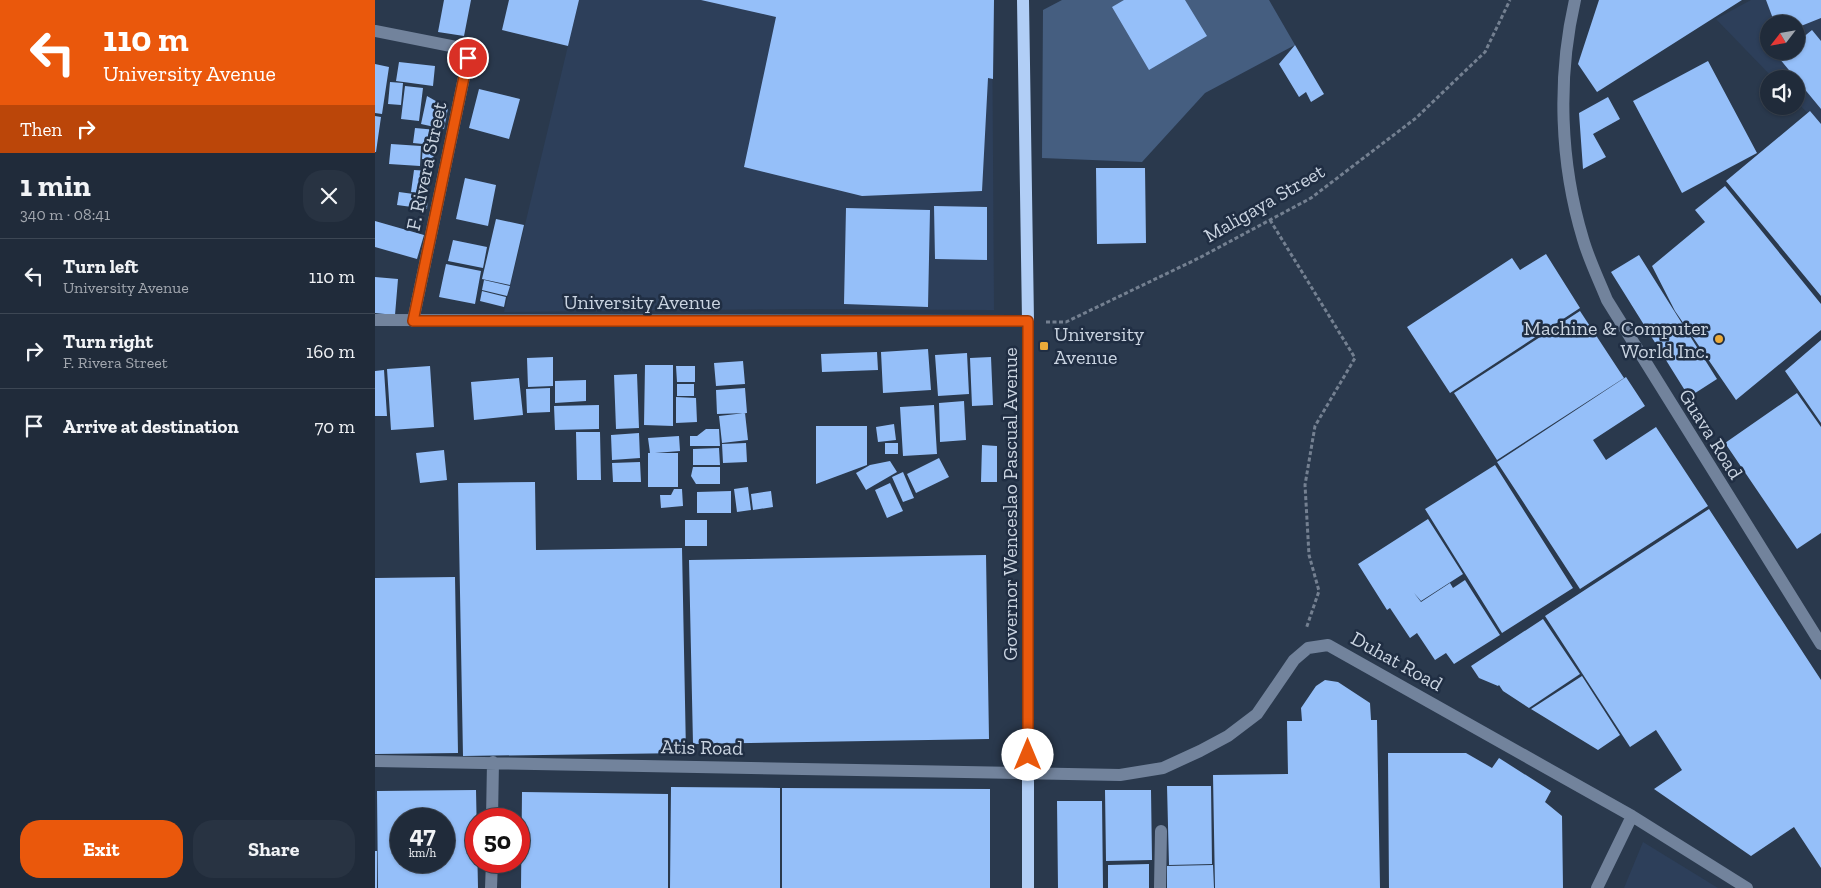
<!DOCTYPE html>
<html lang="en">
<head>
<meta charset="utf-8">
<style>
	:root { --surface:#202b3a; --page:#283342; --text:#f1f3f6; --muted:#a2a7af; --line:#3d4754; --accent:#ea580c }
	body { margin:0; font-family:"Zilla Slab",serif; background:var(--page); color:var(--text); height:100vh; display:flex; flex-direction:column; font-size:19px; white-space:nowrap }
	* { box-sizing:border-box; margin:0 }
	p { font-size:16px; color:var(--muted) }
	.icon { flex:none; width:28px; height:28px; fill:none; stroke:currentColor; stroke-width:2; stroke-linecap:round; stroke-linejoin:round }
	.map { position:relative; flex:1; overflow:hidden }
	.panel { display:flex; flex-direction:column; background:var(--surface); width:375px }
	.panel>* { flex:none }
	.top-card { background:#ea580c; color:#fff; overflow:hidden }
	.needle { width:32px; rotate:239deg }
	.controls { position:absolute; left:1385px; top:15px; display:grid; gap:10px }
	.controls a { display:grid; place-items:center; width:45px; height:45px; border-radius:50%; background:var(--surface); box-shadow:0 1px 4px #0004,0 0 0 1px var(--line); font-size:25px }
	.speed { position:absolute; left:15px; top:808px; display:flex; gap:10px; font-size:25px; font-weight:700; text-align:center }
	.speed>* { display:grid; place-content:center; width:65px; height:65px; border-radius:50%; background:var(--surface); box-shadow:0 1px 4px #0004,0 0 0 1px var(--line); line-height:1 }
	.speed small { font-size:12px; font-weight:400 }
	.speed .limit { border:8px solid #d22; background:#fff; color:#111 }
	.pin { position:absolute; display:grid; place-items:center; width:42px; height:42px; color:#fff; margin:-21px; border:2px solid #fff; border-radius:50%; box-shadow:0 1px 5px #0007 }
	.me { position:absolute; width:55px; margin:-28px; rotate:0deg; stroke-linejoin:round; filter:drop-shadow(0 0 4px #0008) }
	.turn { display:flex; align-items:center; gap:18px; height:105px; padding:0 20px; font-size:22px }
	.turn .icon { width:65px; height:65px; stroke-width:2.5 }
	.turn b { display:block; font-size:35px; line-height:42px }
	.then { display:flex; align-items:center; height:48px; padding:0 20px; background:#0003; gap:10px; font-size:19px }
	.round { display:grid; place-items:center; flex:none; width:52px; height:52px; border-radius:20px; background:var(--page) }
	.headline { display:flex; align-items:center; justify-content:space-between; height:85px; padding:0 20px }
	h1 { font-size:30px; font-weight:700; line-height:38px }
	.action { display:flex; gap:10px; margin-top:auto; padding:10px 20px }
	.action a { flex:1; height:58px; border-radius:20px; background:var(--accent); color:#fff; font-size:20px; font-weight:700; line-height:58px; text-align:center }
	.action a+a { background:var(--page); color:var(--text) }
	ul { padding:0; list-style:none }
	li { display:flex; align-items:center; gap:15px; height:75px; padding:0 20px; border-top:1px solid var(--line) }
	li div { flex:1 }
	li b { display:block; font-size:19px }
	li em { font-style:normal }
	main { display:flex; flex:1; min-height:0 }
	.map>svg:first-child { display:block }
</style>
</head>
<body>
<main>
<section class="panel">
<div class="top-card">
<div class="turn"><svg class="icon" aria-label="left" viewBox="0 0 24 24"><path d="M17 20v-9H6M10 6l-5 5 5 5"/></svg><div><b>110 m</b>University Avenue</div></div>
<div class="then">Then<svg class="icon" aria-label="right" viewBox="0 0 24 24"><path d="M7 20v-9h11M14 6l5 5-5 5"/></svg></div>
</div>
<div class="headline"><div><h1>1 min</h1><p>340 m · 08:41</p></div><a class="round"><svg class="icon" aria-label="close" viewBox="0 0 24 24"><path d="M6 6l12 12M18 6L6 18"/></svg></a></div>
<ul>
<li><svg class="icon" aria-label="left" viewBox="0 0 24 24"><path d="M17 20v-9H6M10 6l-5 5 5 5"/></svg><div><b>Turn left</b><p>University Avenue</p></div><em>110 m</em></li>
<li><svg class="icon" aria-label="right" viewBox="0 0 24 24"><path d="M7 20v-9h11M14 6l5 5-5 5"/></svg><div><b>Turn right</b><p>F. Rivera Street</p></div><em>160 m</em></li>
<li><svg class="icon" aria-label="arrive" viewBox="0 0 24 24"><path d="M6 21V4h12l-3 4 3 4H6"/></svg><div><b>Arrive at destination</b></div><em>70 m</em></li>
</ul>
<div class="action"><a>Exit</a><a>Share</a></div>
</section>
<div class="map">
<svg width="1446" height="888" viewBox="0 0 1446 888">
	<rect width="100%" height="100%" fill="#2a394d"/>
	<path fill="#2d3f5a" fill-rule="evenodd" d="M 204,0 L 617,0 L 619,310 L 424,309 L 129,312 Z
		M 1376,0 L 1446,0 L 1446,127 L 1421,101 L 1421,79 L 1399,79 L 1341,19 ZM 1394,24 L 1421,24 L 1421,51 L 1394,51 Z
		M 1268,842 L 1343,888 L 1249,888 Z"/>
	<path fill="#455e80" d="M 687,0 L 894,0 L 920,45 L 830,93 L 767,162 L 667,158 L 668,10 Z"/>
	<path fill="#95bff9" fill-rule="evenodd" d="M 69,0 L 96,0 L 89,36 L 63,32 Z
		M 134,0 L 204,0 L 193,46 L 127,30 Z
		M 326,0 L 619,0 L 618,79 L 613,78 L 607,191 L 487,196 L 369,167 L 401,17 Z
		M 749,0 L 810,0 L 832,36 L 774,70 L 737,7 Z
		M 1224,0 L 1367,0 L 1222,92 L 1203,64 Z
		M 1391,0 L 1446,0 L 1446,18 L 1421,28 L 1421,24 L 1400,24 Z
		M 1437,30 L 1446,41 L 1446,109 L 1404,58 L 1411,51 L 1421,51 L 1421,43 Z
		M 920,45 L 949,94 L 936,102 L 931,92 L 924,97 L 904,64 Z
		M 1333,61 L 1382,153 L 1307,193 L 1258,101 Z
		M 24,62 L 60,66 L 58,86 L 21,81 Z
		M 0,64 L 14,67 L 7,114 L 0,113 Z
		M 15,82 L 28,83 L 26,105 L 13,104 Z
		M 30,86 L 48,88 L 44,121 L 26,119 Z
		M 104,89 L 145,99 L 134,139 L 94,128 Z
		M 52,96 L 73,108 L 69,129 L 46,124 Z
		M 1233,97 L 1245,119 L 1218,134 L 1231,157 L 1208,169 L 1204,113 Z
		M 1435,111 L 1446,124 L 1446,296 L 1351,181 Z
		M 0,116 L 6,117 L 1,152 L 0,152 Z
		M 40,128 L 62,130 L 58,160 L 47,159 L 48,144 L 38,143 Z
		M 16,144 L 46,146 L 45,166 L 14,164 Z
		M 721,168 L 770,168 L 771,243 L 722,244 Z
		M 39,170 L 55,171 L 52,194 L 36,192 Z
		M 90,178 L 121,185 L 113,226 L 81,219 Z
		M 1350,186 L 1446,304 L 1446,330 L 1361,400 L 1300,311 L 1277,266 L 1330,222 L 1320,210 Z
		M 24,192 L 53,196 L 52,209 L 22,205 Z
		M 559,206 L 612,207 L 612,260 L 560,259 Z
		M 471,208 L 555,210 L 553,307 L 469,304 Z
		M 121,219 L 149,225 L 135,285 L 107,279 Z
		M 0,221 L 49,235 L 42,259 L 0,247 Z
		M 78,240 L 112,247 L 108,268 L 73,261 Z
		M 1171,254 L 1205,308 L 1075,393 L 1032,327 L 1137,258 L 1145,270 Z
		M 1264,255 L 1342,379 L 1314,397 L 1236,272 Z
		M 71,264 L 106,271 L 100,304 L 64,297 Z
		M 0,277 L 23,279 L 20,315 L 0,313 Z
		M 109,280 L 135,286 L 132,296 L 107,290 Z
		M 107,291 L 131,297 L 129,307 L 105,301 Z
		M 1205,311 L 1249,378 L 1122,460 L 1079,393 Z
		M 1446,340 L 1446,423 L 1410,371 Z
		M 553,349 L 556,390 L 508,393 L 506,352 Z
		M 502,352 L 503,370 L 447,372 L 446,354 Z
		M 592,353 L 594,394 L 563,396 L 560,355 Z
		M 178,357 L 178,386 L 153,387 L 152,358 Z
		M 616,357 L 618,405 L 597,406 L 595,358 Z
		M 368,361 L 370,384 L 341,386 L 339,363 Z
		M 270,365 L 298,365 L 298,426 L 269,425 Z
		M 55,366 L 59,427 L 16,430 L 12,369 Z
		M 301,366 L 320,366 L 320,382 L 302,382 Z
		M 9,370 L 12,416 L 0,416 L 0,371 Z
		M 262,374 L 264,428 L 241,429 L 239,375 Z
		M 1251,377 L 1270,406 L 1218,440 L 1231,460 L 1281,427 L 1333,506 L 1205,589 L 1122,462 Z
		M 144,378 L 148,415 L 99,420 L 96,382 Z
		M 211,380 L 211,401 L 180,403 L 180,381 Z
		M 302,384 L 319,384 L 319,396 L 302,396 Z
		M 175,388 L 175,412 L 152,413 L 151,389 Z
		M 370,388 L 372,413 L 342,414 L 341,390 Z
		M 1422,393 L 1446,427 L 1446,533 L 1422,549 L 1350,443 Z
		M 301,397 L 321,398 L 322,422 L 301,423 Z
		M 589,401 L 591,440 L 565,442 L 564,403 Z
		M 224,405 L 224,429 L 180,430 L 179,406 Z
		M 559,405 L 562,454 L 528,456 L 525,407 Z
		M 370,413 L 373,440 L 347,443 L 344,416 Z
		M 519,424 L 521,440 L 503,442 L 501,427 Z
		M 441,426 L 492,426 L 492,465 L 441,484 Z
		M 331,429 L 344,429 L 345,446 L 315,446 L 315,436 L 322,436 Z
		M 201,432 L 225,432 L 226,480 L 202,480 Z
		M 264,433 L 265,458 L 237,460 L 236,435 Z
		M 304,436 L 305,451 L 280,453 L 303,453 L 303,487 L 273,487 L 273,453 L 275,453 L 273,438 Z
		M 371,443 L 372,462 L 348,463 L 347,444 Z
		M 510,443 L 523,443 L 523,454 L 510,454 Z
		M 607,445 L 622,446 L 622,482 L 606,482 Z
		M 344,448 L 345,465 L 318,465 L 318,449 Z
		M 69,450 L 72,480 L 45,483 L 41,453 Z
		M 564,458 L 574,477 L 541,493 L 532,474 Z
		M 515,461 L 522,472 L 491,490 L 481,473 L 495,465 Z
		M 265,462 L 266,482 L 238,482 L 237,463 Z
		M 1120,465 L 1198,588 L 1127,633 L 1050,509 Z
		M 318,467 L 345,467 L 345,484 L 321,484 L 316,476 Z
		M 528,472 L 539,498 L 528,502 L 517,477 Z
		M 160,482 L 161,550 L 307,548 L 311,753 L 88,756 L 83,483 Z
		M 515,483 L 528,511 L 512,518 L 500,490 Z
		M 373,487 L 376,510 L 362,512 L 359,489 Z
		M 299,489 L 307,489 L 308,506 L 286,508 L 285,495 L 296,495 Z
		M 356,491 L 356,513 L 322,513 L 322,492 Z
		M 396,491 L 398,507 L 378,510 L 376,494 Z
		M 1334,509 L 1446,680 L 1446,868 L 1419,827 L 1376,856 L 1279,789 L 1307,770 L 1281,730 L 1255,747 L 1170,616 Z
		M 1053,519 L 1088,574 L 1046,601 L 1039,593 L 1046,602 L 1075,583 L 1078,588 L 1090,580 L 1125,635 L 1079,664 L 1071,653 L 1060,660 L 1042,633 L 1035,638 L 1015,608 L 1012,610 L 983,564 Z
		M 310,520 L 332,520 L 332,546 L 310,546 Z
		M 611,555 L 614,739 L 318,744 L 314,560 Z
		M 80,577 L 83,753 L 0,754 L 0,578 Z
		M 1168,619 L 1205,674 L 1154,708 L 1128,691 L 1124,685 L 1123,686 L 1104,678 L 1096,666 Z
		M 1207,676 L 1245,735 L 1223,750 L 1156,709 Z
		M 950,680 L 963,682 L 995,703 L 996,720 L 1002,720 L 1005,888 L 840,888 L 838,775 L 913,774 L 912,721 L 927,721 L 926,708 L 941,686 Z
		M 1013,753 L 1091,753 L 1117,768 L 1124,758 L 1176,791 L 1170,802 L 1187,816 L 1188,888 L 1014,888 Z
		M 792,786 L 836,786 L 837,864 L 794,865 Z
		M 296,787 L 405,788 L 405,888 L 295,888 Z
		M 407,788 L 615,789 L 615,888 L 407,888 Z
		M 101,790 L 103,888 L 3,888 L 2,791 ZM 26,819 L 69,819 L 69,861 L 26,861 Z
		M 730,790 L 776,790 L 777,860 L 731,861 Z
		M 147,792 L 293,794 L 293,888 L 146,888 Z
		M 682,801 L 727,801 L 728,888 L 683,888 Z
		M 0,851 L 2,851 L 2,888 L 0,888 Z
		M 774,864 L 774,888 L 733,888 L 733,865 Z
		M 838,865 L 839,888 L 792,888 L 792,866 Z"/>
	<g fill="none" stroke-linecap="round" stroke-linejoin="round">
		<path stroke="#748091" stroke-width="3" stroke-dasharray="4 2.5" stroke-linecap="butt" d="M 895,220 L 980,358 L 940,426 L 930,485 L 934,555 L 944,591 L 931,629
			M 671,322 L 691,322 L 824,258 L 936,198 L 1041,118 L 1110,52 L 1135,0"/>
		<path stroke="#72839c" stroke-width="12" d="M 1200,0 C 1182,78 1185,163 1208,239 C 1214,260 1224,280 1232,300 L 1446,644
			M 0,31 L 86,48 L 91,51 L 93,58 L 38,321
			M 0,320 L 653,321
			M 0,761 L 745,775 L 788,768 L 825,751 L 853,736 L 882,714 L 919,660 L 933,648 L 953,645 L 1257,816 L 1372,888
			M 117,819 L 118,762
			M 116,888 L 117,861
			M 785,888 L 786,831
			M 1222,888 L 1257,816"/>
		<path stroke="#b1cef6" stroke-width="12" d="M 648,0 L 653,321 L 653,888"/>
	</g>
	<g fill="none" stroke-linecap="round" stroke-linejoin="round">
		<g stroke="#983908" stroke-width="12">
			<path id="route" d="M 93,58 L 38,321 L 653,321 L 653,755"/>
		</g>
		<use href="#route" stroke="#ea580c" stroke-width="9"/>
	</g>
	<g fill="#ebaa39" stroke="#202e43" stroke-width="2">
		<circle cx="1344" cy="339" r="5"/>
		<rect x="664" y="341" width="10" height="10" rx="2.5"/>
	</g>
	<g text-anchor="middle" stroke-width="5" stroke-linejoin="round" paint-order="stroke">
		<g font-size="20" fill="#cad4e1" stroke="#202e43">
			<text transform="translate(51 166) rotate(-78)" y="7">F. Rivera Street</text>
			<text transform="translate(889 203) rotate(-30)" y="7">Maligaya Street</text>
			<text x="267" y="309">University Avenue</text>
			<text transform="translate(1336 434) rotate(58)" y="7">Guava Road</text>
			<text transform="translate(635 504) rotate(-90)" y="7">Governor Wenceslao Pascual Avenue</text>
			<text transform="translate(1022 661) rotate(29)" y="7">Duhat Road</text>
			<text transform="translate(327 747) rotate(1)" y="7">Atis Road</text>
		</g>
		<g font-size="20" fill="#cad4e1" stroke="#202e43" text-anchor="end">
			<text x="1334" y="335">Machine &amp; Computer<tspan x="1334" dy="23">World Inc.</tspan></text>
			<text x="679" y="341" text-anchor="start">University<tspan x="679" dy="23">Avenue</tspan></text>
		</g>
	</g>
</svg>
<div class="controls">
<a><svg class="needle" viewBox="-14 -14 28 28"><path d="M0-13l5 13h-10z" fill="#e53935"/><path d="M0 13l5-13h-10z" fill="#a2a7af"/></svg></a>
<a><svg class="icon" aria-label="sound" viewBox="0 0 24 24"><path d="M4 9h4l5-4v14l-5-4H4zM17 9q2 3 0 6"/></svg></a>
</div>
<div class="speed"><div>47<small>km/h</small></div><div class="limit">50</div></div>
<div class="pin" style="left:93px;top:58px;background:#d93025"><svg class="icon" aria-label="arrive" viewBox="0 0 24 24"><path d="M6 21V4h12l-3 4 3 4H6"/></svg></div>
<svg class="me" style="left:653px;top:755px" viewBox="-20 -20 40 40"><circle r="19" fill="#fff"/><path d="M0-13L10 11 0 6-10 11z" fill="#ea580c"/></svg>
</div>
</main>
</body>
</html>
